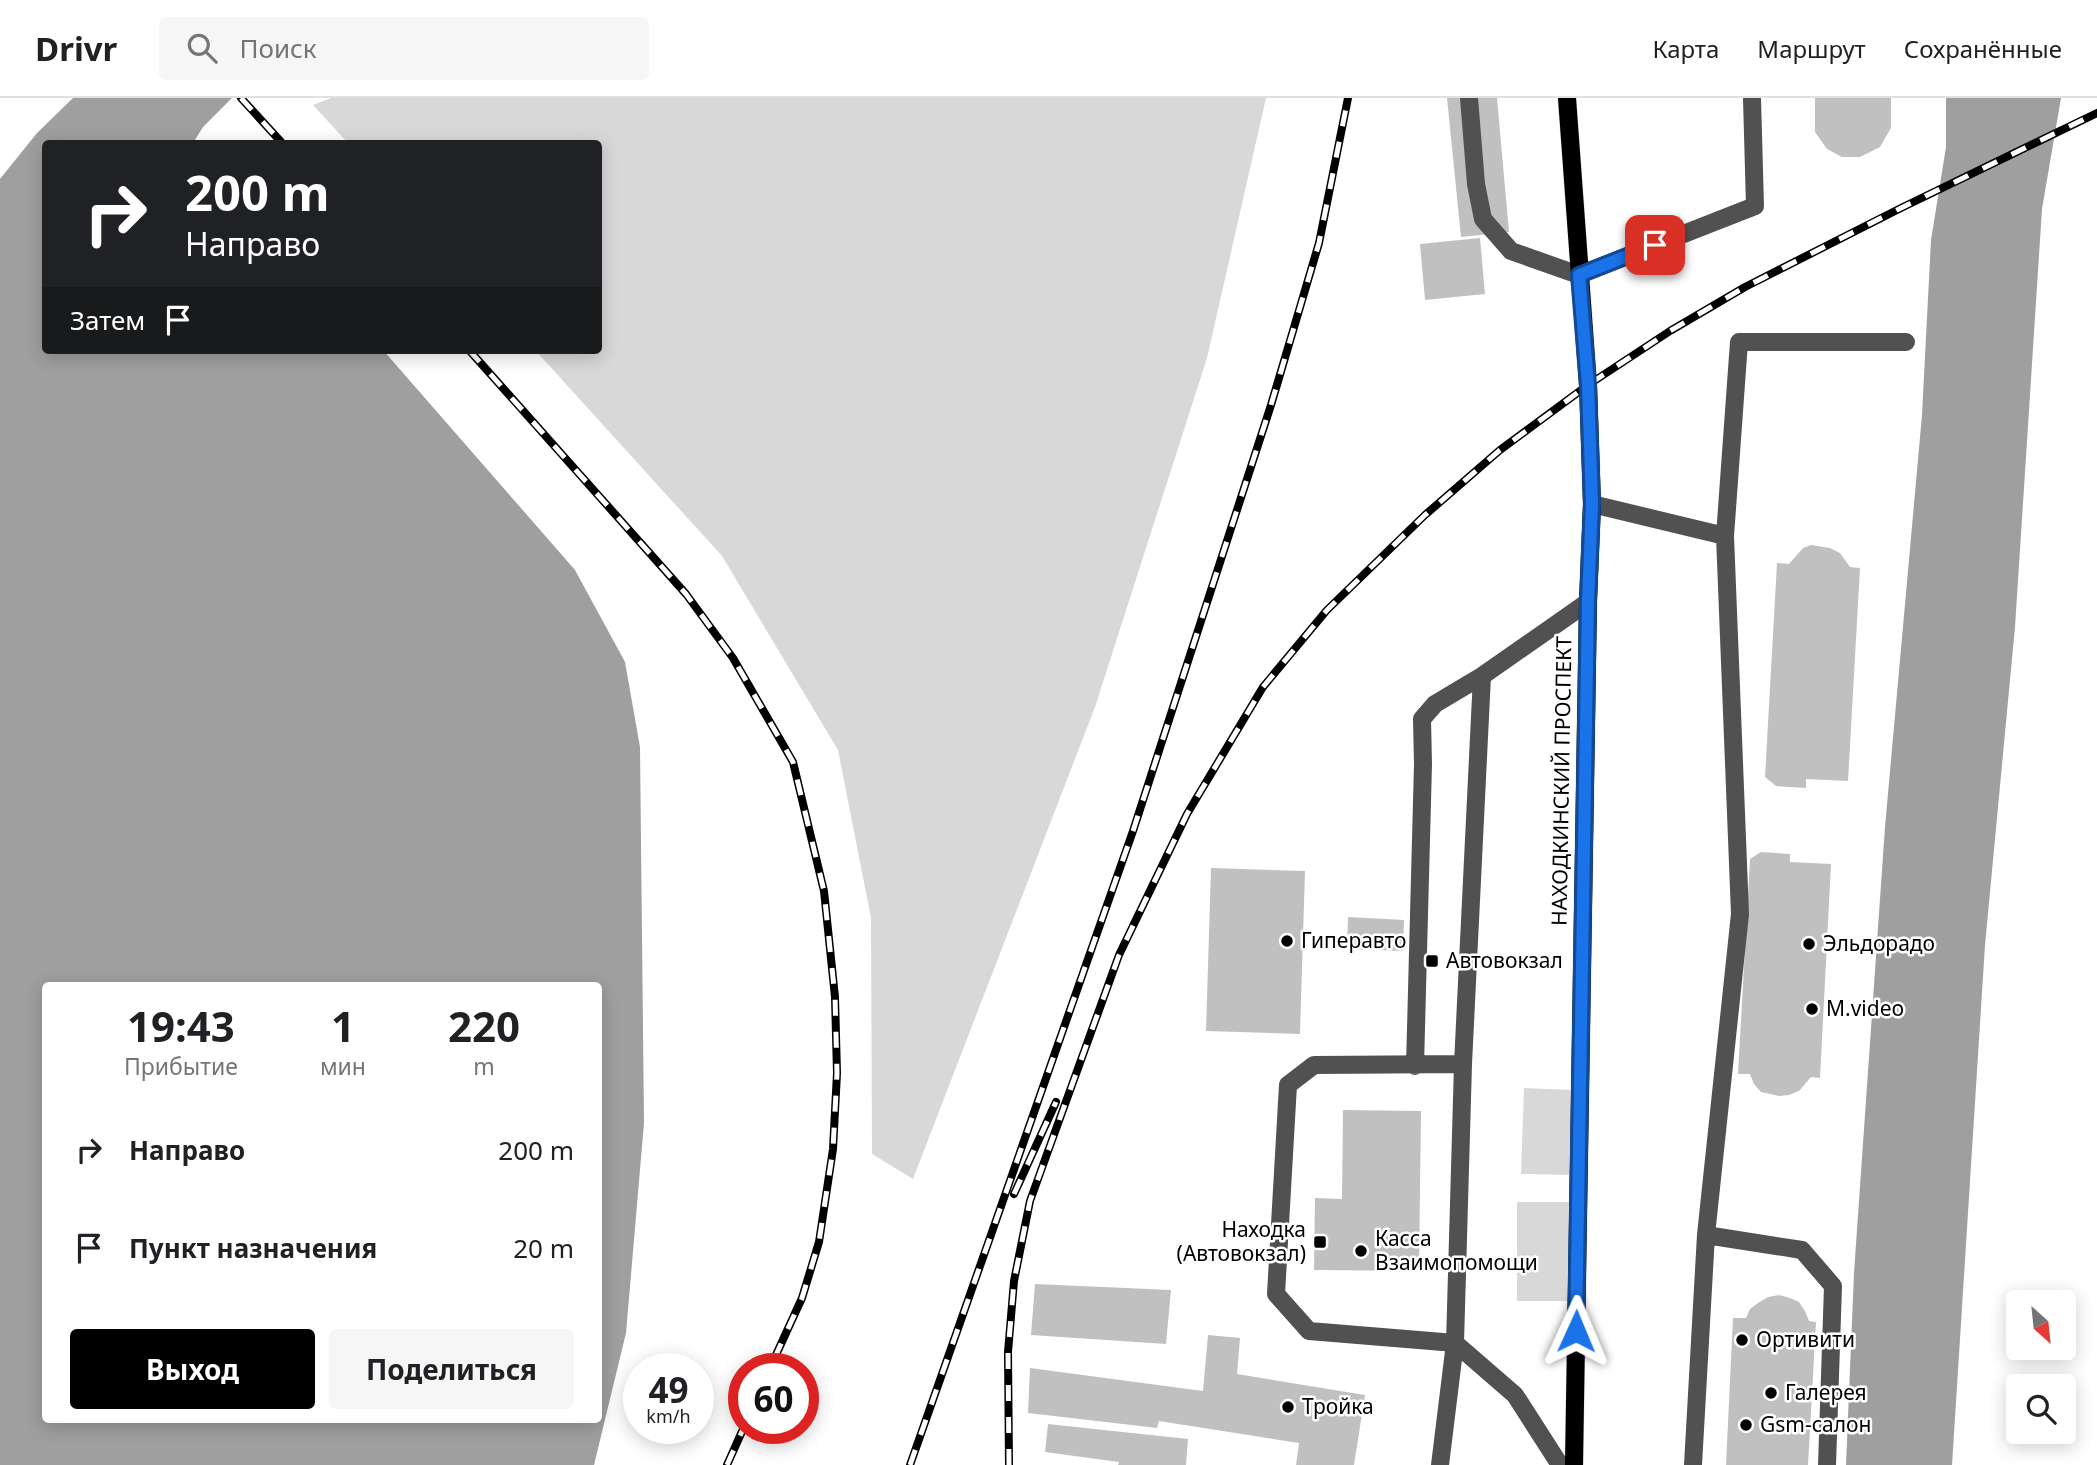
<!DOCTYPE html>
<html lang="ru">
<head>
<meta charset="utf-8">
<style>
	:root { --surface:#fff; --page:#f6f6f6; --text:#202124; --muted:#757577; --line:#e0e0e0; --accent:#000 }
	body { margin:0; font-family:"Noto Sans",sans-serif; background:var(--page); color:var(--text); height:100vh; display:flex; flex-direction:column; font-size:26px; white-space:nowrap }
	* { box-sizing:border-box; margin:0 }
	p { font-size:23px; color:var(--muted) }
	.icon { flex:none; width:38px; height:38px; fill:none; stroke:currentColor; stroke-width:2; stroke-linecap:round; stroke-linejoin:round }
	.map { position:relative; flex:1; overflow:hidden }
	.panel { position:absolute; left:42px; top:884px; width:560px; height:441px; display:flex; flex-direction:column; background:var(--surface); border-radius:7px; box-shadow:0 4px 18px #0003 }
	.panel>* { flex:none }
	.guide { position:absolute; left:42px; top:42px; width:560px; height:214px; border-radius:7px; box-shadow:0 4px 18px #0003; background:#202124; color:#fff; overflow:hidden }
	.needle { width:46px; rotate:153deg }
	.controls { position:absolute; left:2006px; top:1192px; display:grid; gap:14px }
	.controls a { display:grid; place-items:center; width:70px; height:70px; border-radius:7px; background:var(--surface); box-shadow:0 4px 18px #0003; font-size:35px }
	.speed { position:absolute; left:623px; top:1255px; display:flex; gap:14px; font-size:35px; font-weight:700; text-align:center }
	.speed>* { display:grid; place-content:center; width:91px; height:91px; border-radius:50%; background:var(--surface); box-shadow:0 4px 18px #0003; line-height:1 }
	.speed small { font-size:18px; font-weight:400 }
	.speed .limit { border:10px solid #d22; background:#fff; color:#111 }
	.pin { position:absolute; display:grid; place-items:center; width:60px; height:60px; color:#fff; margin:-30px; border-radius:14px; box-shadow:0 4px 10px #0006 }
	.me { position:absolute; width:77px; margin:-38px; rotate:1deg; stroke-linejoin:round; filter:drop-shadow(0 0 5px #0008) }
	.turn { display:flex; align-items:center; gap:24px; height:147px; padding:0 28px; font-size:32px }
	.turn .icon { width:91px; height:91px; stroke-width:2.5 }
	.turn b { display:block; font-size:49px; line-height:60px }
	.then { display:flex; align-items:center; height:66px; padding:0 28px; background:#0003; gap:14px; font-size:26px }
	.eta { display:flex; justify-content:space-evenly; align-items:center; height:119px; text-align:center }
	.eta b { font-size:42px; font-weight:700; line-height:49px }
	.action { display:flex; gap:14px; margin-top:auto; padding:14px 28px }
	.action a { flex:1; height:80px; border-radius:7px; background:var(--accent); color:#fff; font-size:28px; font-weight:700; line-height:80px; text-align:center }
	.action a+a { background:var(--page); color:var(--text) }
	ul { padding:0; list-style:none }
	li { display:flex; align-items:center; gap:21px; height:98px; padding:0 28px }
	li div { flex:1 }
	li b { display:block; font-size:26px }
	li em { font-style:normal }
	header { display:flex; align-items:center; gap:42px; box-sizing:border-box; height:98px; padding:0 35px; background:var(--surface); border-bottom:2px solid var(--line) }
	header strong { font-size:33px }
	nav { display:flex; gap:38px; margin-inline-start:auto; font-size:24px }
	.search { width:490px; height:63px; background:var(--page); display:flex; align-items:center; gap:18px; box-sizing:border-box; padding:0 24px; border-radius:7px; color:var(--muted); font-size:26px }
	.map>svg:first-child { display:block }
</style>
</head>
<body>
<header>
<strong>Drivr</strong>
<div class="search"><svg class="icon" aria-label="search" viewBox="0 0 24 24"><circle cx="10" cy="10" r="6"/><path d="M15 15l6 6"/></svg>Поиск</div>
<nav><a>Карта</a><a>Маршрут</a><a>Сохранённые</a></nav>
</header>
<div class="map">
<svg width="2097" height="1367" viewBox="0 0 2097 1367">
	<rect width="100%" height="100%" fill="#fff"/>
	<path fill="#d8d8d8" d="M 331,0 L 1266,0 L 1207,260 L 1095,609 L 913,1081 L 872,1056 L 871,820 L 838,652 L 722,458 L 535,252 L 598,252 L 598,46 L 348,45 L 313,7 Z
		M 1524,990 L 1572,992 L 1569,1077 L 1521,1076 Z
		M 1517,1104 L 1571,1104 L 1570,1203 L 1517,1203 Z"/>
	<path fill="#9f9f9f" fill-rule="evenodd" d="M 73,0 L 232,0 L 203,29 L 193,45 L 46,46 L 46,252 L 383,252 L 575,472 L 625,564 L 640,649 L 644,1025 L 626,1235 L 594,1367 L 0,1367 L 0,81 L 37,35 ZM 46,887 L 598,887 L 598,1321 L 46,1321 Z
		M 1946,0 L 2061,0 L 2042,111 L 2015,529 L 1985,847 L 1952,1367 L 1846,1367 L 1854,1175 L 1885,729 L 1922,317 L 1931,142 L 1946,49 Z"/>
	<path fill="#c0c0c0" d="M 1447,0 L 1497,0 L 1509,134 L 1461,139 Z
		M 1815,0 L 1891,0 L 1891,30 L 1880,49 L 1860,59 L 1842,59 L 1827,51 L 1815,34 Z
		M 1480,140 L 1485,196 L 1425,202 L 1420,146 Z
		M 1811,447 L 1830,450 L 1840,455 L 1850,469 L 1860,470 L 1848,683 L 1806,681 L 1806,690 L 1776,688 L 1765,679 L 1777,465 L 1789,466 L 1803,450 Z
		M 1761,754 L 1790,756 L 1790,764 L 1831,766 L 1820,980 L 1811,979 L 1799,993 L 1789,997 L 1779,998 L 1761,994 L 1754,986 L 1750,976 L 1738,976 L 1750,761 Z
		M 1211,770 L 1305,773 L 1300,936 L 1206,933 Z
		M 1348,819 L 1404,822 L 1403,853 L 1347,851 Z
		M 1343,1012 L 1421,1013 L 1419,1173 L 1314,1172 L 1315,1100 L 1342,1101 Z
		M 1035,1186 L 1171,1192 L 1166,1246 L 1031,1237 Z
		M 1779,1197 L 1790,1200 L 1799,1204 L 1805,1213 L 1809,1223 L 1816,1224 L 1808,1367 L 1726,1367 L 1733,1220 L 1746,1220 L 1750,1211 L 1758,1205 L 1768,1199 Z
		M 1208,1237 L 1240,1240 L 1237,1276 L 1365,1297 L 1354,1367 L 1296,1367 L 1299,1345 L 1159,1323 L 1157,1330 L 1028,1315 L 1030,1270 L 1203,1293 Z
		M 1048,1326 L 1188,1341 L 1186,1367 L 1118,1367 L 1119,1364 L 1045,1354 Z"/>
	<g fill="none" stroke-linecap="round" stroke-linejoin="round">
		<g stroke="#dbdbdb" stroke-width="19">
			<path id="major" d="M 1567,0 L 1588,287 L 1592,406 L 1588,504 L 1574,1367"/>
		</g>
		<path stroke="#515151" stroke-width="18" d="M 1469,0 L 1476,86 L 1483,121 L 1511,153 L 1579,177 L 1755,108 L 1752,0
			M 1592,406 L 1725,438 L 1740,816 L 1706,1137 L 1693,1367
			M 1725,438 L 1739,244 L 1906,244
			M 1463,966 L 1314,967 L 1288,987 L 1276,1196 L 1309,1233 L 1455,1245 L 1515,1297 L 1560,1367
			M 1415,968 L 1423,666 L 1422,621 L 1435,606 L 1482,578 L 1588,504
			M 1706,1137 L 1802,1152 L 1833,1188 L 1827,1367
			M 1440,1367 L 1455,1245 L 1463,966 L 1482,578"/>
		<use href="#major" stroke="#000" stroke-width="18"/>
		<g stroke="#000" stroke-width="8">
			<path id="rail" d="M 241,0 L 283,46
				M 469,252 L 686,496 L 733,560 L 793,664 L 824,793 L 835,899 L 837,975 L 833,1051 L 819,1144 L 802,1200 L 770,1270
				M 1014,1096 L 1056,1004
				M 727,1367 L 744,1329
				M 910,1367 L 1133,733 L 1271,307 L 1319,145 L 1348,0
				M 1009,1367 L 1008,1254 L 1014,1183 L 1030,1103 L 1119,857 L 1187,716 L 1263,589 L 1327,512 L 1425,417 L 1500,352 L 1588,287 L 1670,233 L 1745,189 L 1901,110 L 2097,15"/>
		</g>
		<use href="#rail" stroke="#fff" stroke-width="5" stroke-dasharray="16" stroke-linecap="butt"/>
	</g>
	<g fill="none" stroke-linecap="round" stroke-linejoin="round">
		<g stroke="#114b97" stroke-width="18">
			<path id="route" d="M 1576,1233 L 1588,503 L 1592,406 L 1588,287 L 1579,177 L 1655,147"/>
		</g>
		<use href="#route" stroke="#1a73e8" stroke-width="12"/>
	</g>
	<g fill="#000" stroke="#fff" stroke-width="2.5">
		<circle cx="1287" cy="843" r="7"/>
		<circle cx="1809" cy="846" r="7"/>
		<rect x="1425" y="856" width="14" height="14" rx="3.5"/>
		<circle cx="1812" cy="911" r="7"/>
		<rect x="1313" y="1137" width="14" height="14" rx="3.5"/>
		<circle cx="1361" cy="1153" r="7"/>
		<circle cx="1742" cy="1242" r="7"/>
		<circle cx="1771" cy="1295" r="7"/>
		<circle cx="1288" cy="1309" r="7"/>
		<circle cx="1746" cy="1327" r="7"/>
	</g>
	<g text-anchor="middle" stroke-width="5" stroke-linejoin="round" paint-order="stroke">
		<g font-size="21" fill="#000" stroke="#fff">
			<text transform="translate(1562 683) rotate(-89)" y="7">НАХОДКИНСКИЙ ПРОСПЕКТ</text>
		</g>
		<g font-size="21" fill="#000" stroke="#fff" text-anchor="start">
			<text x="1301" y="850">Гиперавто</text>
			<text x="1823" y="853">Эльдорадо</text>
			<text x="1446" y="870">Автовокзал</text>
			<text x="1826" y="918">M.video</text>
			<text x="1306" y="1139" text-anchor="end">Находка<tspan x="1306" dy="24">(Автовокзал)</tspan></text>
			<text x="1375" y="1148">Касса<tspan x="1375" dy="24">Взаимопомощи</tspan></text>
			<text x="1756" y="1249">Ортивити</text>
			<text x="1785" y="1302">Галерея</text>
			<text x="1302" y="1316">Тройка</text>
			<text x="1760" y="1334">Gsm-салон</text>
		</g>
	</g>
</svg>
<div class="controls">
<a><svg class="needle" viewBox="-14 -14 28 28"><path d="M0-13l5 13h-10z" fill="#e53935"/><path d="M0 13l5-13h-10z" fill="#757577"/></svg></a>
<a><svg class="icon" aria-label="search" viewBox="0 0 24 24"><circle cx="10" cy="10" r="6"/><path d="M15 15l6 6"/></svg></a>
</div>
<div class="speed"><div>49<small>km/h</small></div><div class="limit">60</div></div>
<div class="pin" style="left:1655px;top:147px;background:#d93025"><svg class="icon" aria-label="arrive" viewBox="0 0 24 24"><path d="M6 21V4h12l-3 4 3 4H6"/></svg></div>
<svg class="me" style="left:1576px;top:1233px" viewBox="-20 -20 40 40"><path d="M0-17L14 15 0 8-14 15z" fill="#1a73e8" stroke="#fff" stroke-width="4"/></svg>
<div class="guide">
<div class="turn"><svg class="icon" aria-label="right" viewBox="0 0 24 24"><path d="M7 20v-9h11M14 6l5 5-5 5"/></svg><div><b>200 m</b>Направо</div></div>
<div class="then">Затем<svg class="icon" aria-label="arrive" viewBox="0 0 24 24"><path d="M6 21V4h12l-3 4 3 4H6"/></svg></div>
</div>
<section class="panel">
<div class="eta">
<div><b>19:43</b><p>Прибытие</p></div>
<div><b>1</b><p>мин</p></div>
<div><b>220</b><p>m</p></div>
</div>
<ul>
<li><svg class="icon" aria-label="right" viewBox="0 0 24 24"><path d="M7 20v-9h11M14 6l5 5-5 5"/></svg><div><b>Направо</b></div><em>200 m</em></li>
<li><svg class="icon" aria-label="arrive" viewBox="0 0 24 24"><path d="M6 21V4h12l-3 4 3 4H6"/></svg><div><b>Пункт назначения</b></div><em>20 m</em></li>
</ul>
<div class="action"><a>Выход</a><a>Поделиться</a></div>
</section>
</div>
</body>
</html>
